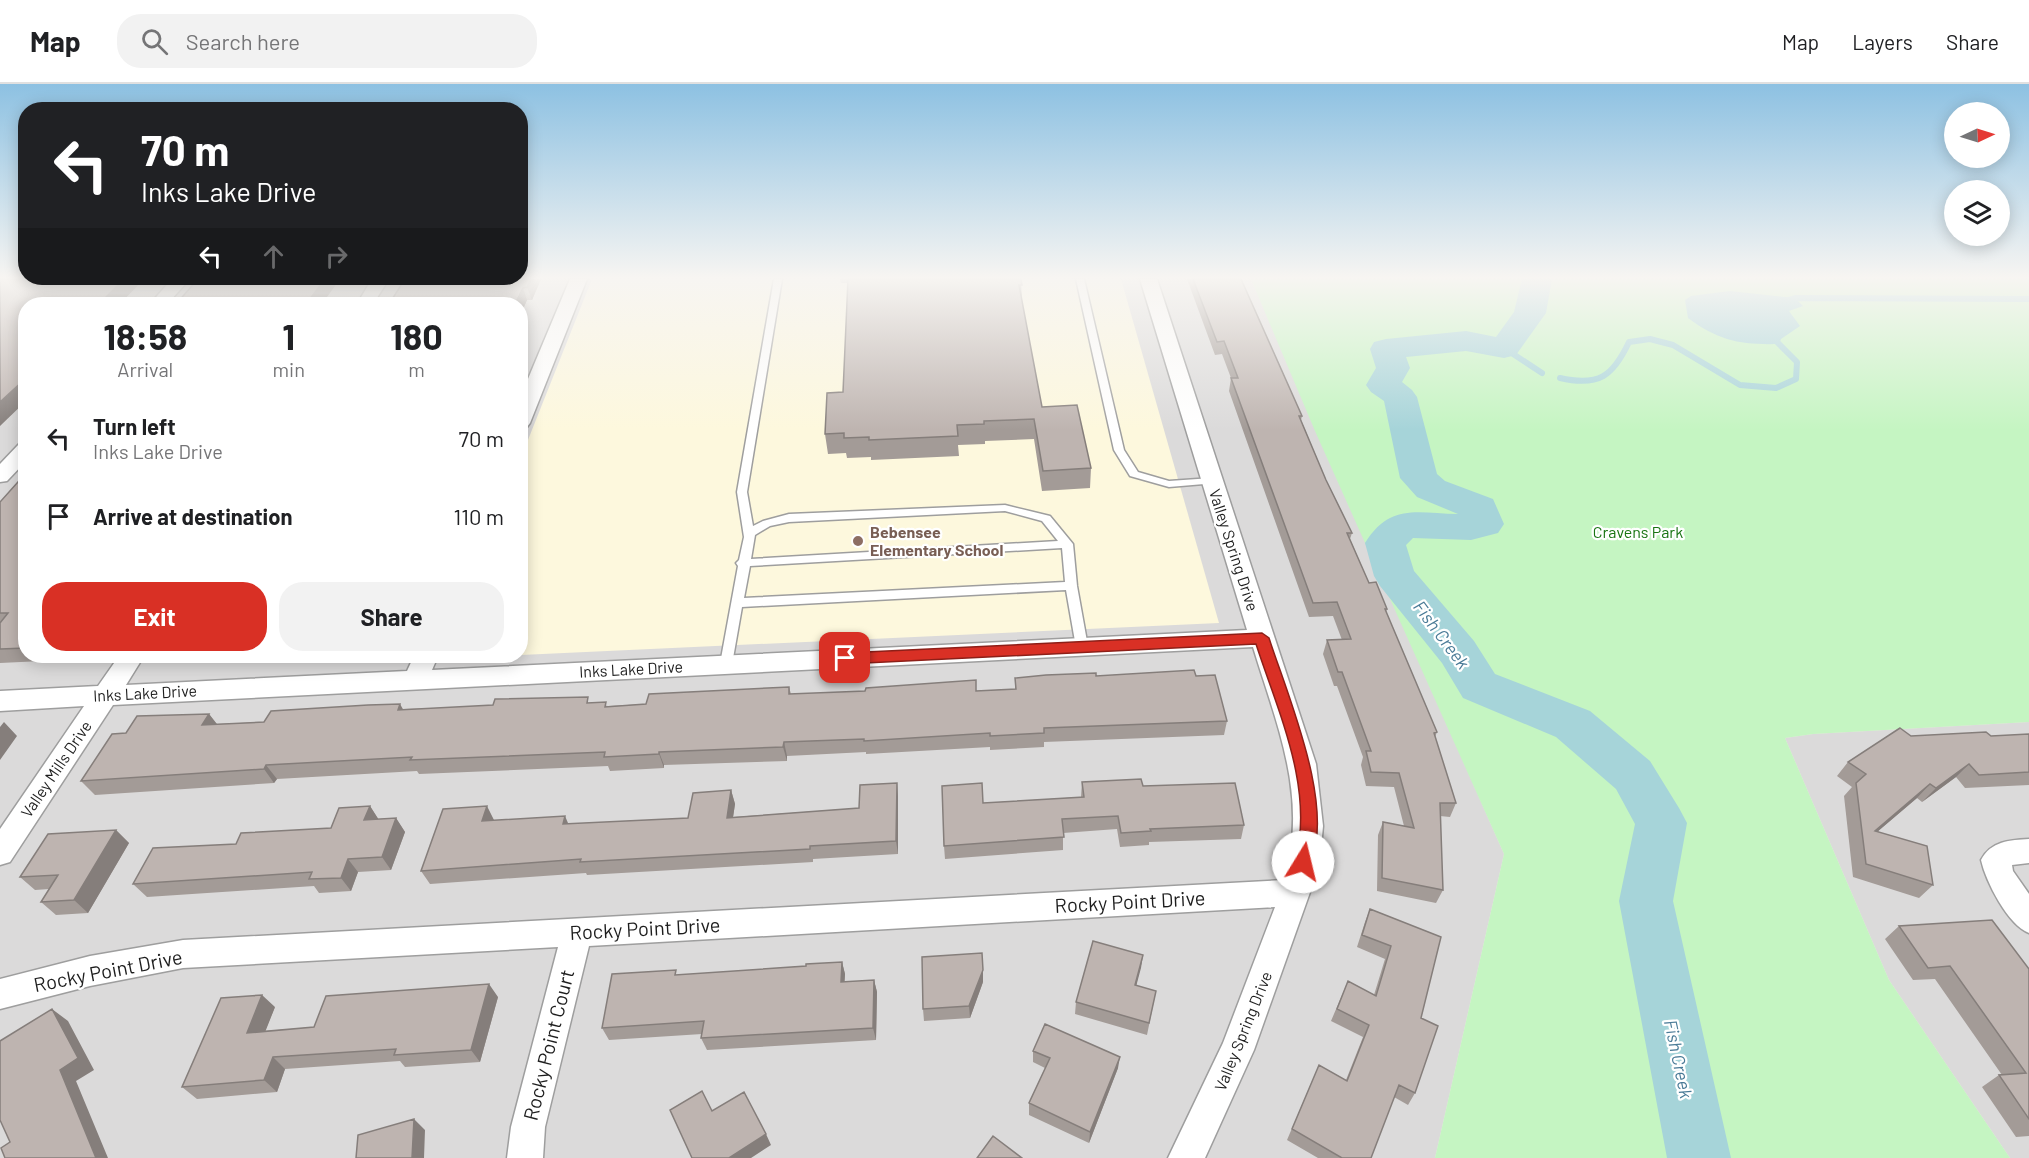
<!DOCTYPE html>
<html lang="en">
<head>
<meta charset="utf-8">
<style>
	:root { --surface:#fff; --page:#f2f2f2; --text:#202124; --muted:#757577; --line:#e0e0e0; --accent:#d93025 }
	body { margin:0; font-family:Barlow,sans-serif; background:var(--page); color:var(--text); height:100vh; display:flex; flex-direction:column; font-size:22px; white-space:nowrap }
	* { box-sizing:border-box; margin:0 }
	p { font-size:20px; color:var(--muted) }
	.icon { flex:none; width:33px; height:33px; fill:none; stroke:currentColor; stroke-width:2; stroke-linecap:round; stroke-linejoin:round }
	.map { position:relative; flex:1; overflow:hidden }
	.side { position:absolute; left:18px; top:213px; width:510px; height:366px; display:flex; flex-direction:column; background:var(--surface); border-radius:24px; box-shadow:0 3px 15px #0003 }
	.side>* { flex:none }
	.hud { position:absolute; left:18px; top:18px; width:510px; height:183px; border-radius:24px; box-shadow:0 3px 15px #0003; background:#202124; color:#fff; overflow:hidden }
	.needle { width:39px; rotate:86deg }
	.buttons { position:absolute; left:1944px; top:18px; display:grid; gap:12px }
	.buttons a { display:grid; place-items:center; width:66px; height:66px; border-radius:50%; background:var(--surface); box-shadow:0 3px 15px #0003; font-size:30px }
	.pin { position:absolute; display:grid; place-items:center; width:51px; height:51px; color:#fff; margin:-26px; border-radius:12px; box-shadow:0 3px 9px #0006 }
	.me { position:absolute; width:66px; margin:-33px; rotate:9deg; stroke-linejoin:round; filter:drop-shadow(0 0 4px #0008) }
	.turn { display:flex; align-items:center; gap:21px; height:126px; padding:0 24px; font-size:27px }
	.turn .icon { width:78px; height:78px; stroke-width:2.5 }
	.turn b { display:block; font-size:42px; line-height:51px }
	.lanes { display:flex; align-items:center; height:57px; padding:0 24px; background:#0003; justify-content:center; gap:30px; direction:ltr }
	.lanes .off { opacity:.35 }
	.eta { display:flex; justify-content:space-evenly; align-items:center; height:102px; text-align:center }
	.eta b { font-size:36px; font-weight:700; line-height:42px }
	.primary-button { display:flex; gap:12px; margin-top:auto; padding:12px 24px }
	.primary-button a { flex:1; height:69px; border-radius:24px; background:var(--accent); color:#fff; font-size:24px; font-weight:700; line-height:69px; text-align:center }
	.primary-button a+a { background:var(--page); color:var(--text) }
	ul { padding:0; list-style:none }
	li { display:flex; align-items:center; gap:18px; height:78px; padding:0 24px }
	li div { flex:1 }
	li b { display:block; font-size:22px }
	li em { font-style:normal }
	header { display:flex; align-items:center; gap:36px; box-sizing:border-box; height:84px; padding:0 30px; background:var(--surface); border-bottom:2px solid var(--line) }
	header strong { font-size:28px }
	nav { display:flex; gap:33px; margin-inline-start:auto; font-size:21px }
	.search { width:420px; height:54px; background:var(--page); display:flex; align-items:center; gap:15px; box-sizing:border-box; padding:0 21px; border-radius:24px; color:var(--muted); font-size:22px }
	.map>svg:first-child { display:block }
</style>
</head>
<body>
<header>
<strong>Map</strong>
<div class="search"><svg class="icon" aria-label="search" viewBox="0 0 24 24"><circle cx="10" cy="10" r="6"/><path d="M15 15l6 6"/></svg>Search here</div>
<nav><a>Map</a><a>Layers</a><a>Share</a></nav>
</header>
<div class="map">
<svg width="2029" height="1074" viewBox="0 0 2029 1074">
	<rect width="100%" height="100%" fill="#ede9e3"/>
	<path fill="#dbdada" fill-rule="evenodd" d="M 0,195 L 1251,195 L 1504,770 L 1435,1074 L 0,1074 ZM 26,220 L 520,220 L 520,572 L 26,572 Z
		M 2029,638 L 2029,1074 L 2010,1074 L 1889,896 L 1785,654 L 1813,650 Z"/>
	<path fill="#fdf8dd" d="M 592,195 L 1121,195 L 1219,539 L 521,571 L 520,376 Z"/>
	<path fill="#c5f5c2" d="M 1251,195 L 2029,195 L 2029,638 L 1813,650 L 1785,654 L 1889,896 L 2010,1074 L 1435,1074 L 1504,770 L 1315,347 Z"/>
	<path fill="#a6d4d9" d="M 1730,207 L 1795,214 L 1803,222 L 1789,227 L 1800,242 L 1781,255 L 1779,260 C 1741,261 1719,257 1688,234 L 1685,216 L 1691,212 Z"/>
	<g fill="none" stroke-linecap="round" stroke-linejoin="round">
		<path stroke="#a6d4d9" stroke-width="6" d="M 1785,217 L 1795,214 L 2029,215
			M 1504,264 L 1542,289
			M 1560,294 C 1599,303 1613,292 1629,258 L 1650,255 L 1673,261 L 1740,301 L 1776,304 L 1796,295 L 1797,278 L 1774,255"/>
		<path fill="#a6d4d9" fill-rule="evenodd" d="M 1522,195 L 1552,195 L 1546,229 L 1516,271 L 1504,274 L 1466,267 L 1406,273 L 1410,284 L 1402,298 L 1412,306 L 1417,313 L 1437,390 L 1445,397 L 1493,415 L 1504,440 L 1498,449 L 1471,456 L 1413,454 L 1406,461 L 1414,487 L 1474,557 L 1495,590 L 1590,627 L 1650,677 L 1679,724 L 1687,739 L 1673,817 L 1731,1074 L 1667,1074 L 1619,817 L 1635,740 L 1616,705 L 1556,653 L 1463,614 L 1442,579 L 1380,502 L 1374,492 L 1365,459 C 1390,419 1416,429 1458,430 L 1417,413 L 1400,394 L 1384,317 L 1371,308 L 1366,301 L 1376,284 L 1370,265 L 1374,258 L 1386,255 L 1466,247 L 1496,253 L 1514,228 Z"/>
		<g stroke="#9e9e9e" stroke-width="3">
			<path id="service" d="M 774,195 L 782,195 L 747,408 L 753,442 L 763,437 L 789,430 L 1005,421 L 1050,432 L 1073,460 L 1077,502 L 1088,563 L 1086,566 L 1078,566 L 1076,563 L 1066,506 L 742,523 L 732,580 L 730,583 L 722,583 L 720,580 L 738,482 L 736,479 L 739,476 L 744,453 L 737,408 ZM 1005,427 L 1042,437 L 1058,457 L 751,475 L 755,451 L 770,442 L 789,438 ZM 1062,464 L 1065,498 L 744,514 L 750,482 Z
				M 1076,195 L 1084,195 L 1124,366 L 1138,388 L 1169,397 L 1212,394 L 1216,395 L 1217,397 L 1216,399 L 1169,403 L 1130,392 L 1114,366 Z"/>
		</g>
		<g stroke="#9e9e9e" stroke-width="3">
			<path id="minor" d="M 172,195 L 190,195 L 167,220 L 150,220 Z
				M 372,195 L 389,195 L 373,220 L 357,220 Z
				M 570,195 L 587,195 L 530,339 L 527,343 L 520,345 L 520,314 Z
				M 1140,195 L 1157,195 L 1316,680 L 1323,742 L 1320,774 L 1314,797 L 1254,966 L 1205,1074 L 1168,1074 L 1223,959 L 1275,823 L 589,862 L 545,1043 L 543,1074 L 507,1074 L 511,1043 L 558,863 L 183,884 L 90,902 L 0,925 L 0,895 L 90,872 L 183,856 L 1284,796 C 1309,714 1277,642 1253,563 L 113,621 L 10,778 L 0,781 L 0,745 L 84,622 L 0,627 L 0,607 L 98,602 L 119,572 L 144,572 L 126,601 L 407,587 L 414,572 L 438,572 L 432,586 L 1247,546 Z
				M 26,358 L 26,377 L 7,397 L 0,398 L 0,380 L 19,360 Z
				M 2029,755 L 2029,779 L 2012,781 L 2013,787 L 2029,810 L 2029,849 C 2008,841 1986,798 1981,776 C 1991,757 2010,756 2029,755 Z"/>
		</g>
		<use href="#service" fill="#fff" fill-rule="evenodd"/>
		<use href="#minor" fill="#fff" fill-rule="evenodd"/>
	</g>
	<path fill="#a39b97" d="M 541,195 L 532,216 L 527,216 L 520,232 L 520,220 L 389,220 Z
		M 840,195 L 1021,195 L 1022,217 L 1042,323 L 1091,384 L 1090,404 L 1042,407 L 1034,355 L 985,357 L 985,360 L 958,361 L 959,372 L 871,376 L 871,373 L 847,374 L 846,369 L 828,370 L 825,350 L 843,308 L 848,199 L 841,199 Z
		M 1187,195 L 1241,195 L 1302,332 L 1301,336 L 1326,396 L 1352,449 L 1350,455 L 1369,499 L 1387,525 L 1386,528 L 1437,648 L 1435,653 L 1456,719 L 1450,733 L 1440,732 L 1443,806 L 1436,819 L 1377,807 L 1378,751 L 1383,738 L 1404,742 L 1394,703 L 1366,702 L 1361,681 L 1363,673 L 1337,602 L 1334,602 L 1323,570 L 1327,556 L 1342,556 L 1333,532 L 1309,533 L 1229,307 L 1231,294 L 1222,270 L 1215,271 Z
		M 26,389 L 26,572 L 67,572 L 63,576 L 0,579 L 0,418 Z
		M 181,572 L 203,572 L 182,573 Z
		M 1096,592 L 1196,592 L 1227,637 L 1224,651 L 1044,658 L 1044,663 L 990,666 L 990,663 L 866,670 L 866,668 L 787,672 L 787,677 L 664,681 L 664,684 L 610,687 L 608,682 L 419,690 L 417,687 L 277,695 L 274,699 L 95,711 L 81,697 L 209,630 L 217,640 L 264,638 L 404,625 L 591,619 L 608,622 L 646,620 L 789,603 L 791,610 L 976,607 L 1015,605 L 1015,594 Z
		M 2029,650 L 2029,701 L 1965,704 L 1956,693 L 1922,718 L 1917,714 L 1878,747 L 1933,801 L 1919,814 L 1853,793 L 1844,712 L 1852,703 L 1837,692 L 1848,678 L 1911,652 L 1991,652 Z
		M 1082,698 L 1143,702 L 1244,741 L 1241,755 L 1149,758 L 1149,761 L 1120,763 L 1117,745 L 1063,749 L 1063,766 L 945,775 L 944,762 L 983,719 L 1081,713 Z
		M 897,699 L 898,713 L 898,770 L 813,775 L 813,778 L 587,791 L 586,789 L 430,800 L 421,787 L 494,736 L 568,740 L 688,734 L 731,706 L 735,720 L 733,733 L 859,724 Z
		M 370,722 L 378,735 L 396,734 L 405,748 L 391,786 L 358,788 L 351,807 L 319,809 L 314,802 L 147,813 L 133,800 L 236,760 L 331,744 Z
		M 116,746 L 129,759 L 88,829 L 56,831 L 41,818 L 49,805 L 35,806 L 20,793 Z
		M 1370,825 L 1441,853 L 1421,934 L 1415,1009 L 1408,1021 L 1394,1013 L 1371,1074 L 1318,1074 L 1287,1056 L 1319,981 L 1346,996 L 1363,953 L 1331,937 L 1348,897 L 1374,911 L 1385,875 L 1357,863 L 1365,838 Z
		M 1899,842 L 2029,885 L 2029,1052 L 2016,1053 L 1982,1003 L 1999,991 L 2002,991 L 1935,895 L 1913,896 L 1885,855 Z
		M 1143,871 L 1136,902 L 1156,907 L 1147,951 L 1075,930 L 1076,918 Z
		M 842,878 L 845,890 L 844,898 L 874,896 L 877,908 L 876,956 L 707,966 L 701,954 L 702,950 L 609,956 L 602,944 L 678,891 L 806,882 Z
		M 983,898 L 970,934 L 924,937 L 923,925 Z
		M 498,913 L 480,978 L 405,983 L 400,977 L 285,985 L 277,1008 L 197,1015 L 182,1003 L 275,923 L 265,947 L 314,943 Z
		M 1033,967 L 1118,984 L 1089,1059 L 1029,1031 L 1029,1019 L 1045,984 L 1033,978 Z"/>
	<path fill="#857e7b" d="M 124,195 L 144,195 L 120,220 L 99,220 Z
		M 325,195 L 340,195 L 322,220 L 306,220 Z
		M 531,195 L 541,195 L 532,216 L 527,203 Z
		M 523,204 L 527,216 L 520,232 L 520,220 L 515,220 Z
		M 26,294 L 26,317 L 0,342 L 0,318 Z
		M 59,572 L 67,572 L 63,576 Z
		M 400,620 L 408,634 L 398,626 Z
		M 209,630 L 219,643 L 202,641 Z
		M 4,638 L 17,652 L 0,676 L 0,643 Z
		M 784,658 L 787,672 L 787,677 L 783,663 Z
		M 659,668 L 664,681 L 664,684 L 659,670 Z
		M 1969,680 L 1956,693 L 1922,718 L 1936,704 Z
		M 266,681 L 277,695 L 274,699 L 264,685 Z
		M 897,699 L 898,713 L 898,770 L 896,757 Z
		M 1930,700 L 1917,714 L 1863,760 L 1875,747 Z
		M 731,706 L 735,720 L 731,747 L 727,734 Z
		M 370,722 L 379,736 L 364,736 Z
		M 487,722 L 494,736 L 482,737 Z
		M 565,732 L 571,746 L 563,740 Z
		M 396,734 L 405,748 L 391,786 L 382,773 Z
		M 116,746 L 129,759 L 88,829 L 74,816 Z
		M 348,775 L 358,788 L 351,807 L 341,794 Z
		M 1143,871 L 1141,884 L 1133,914 L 1135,901 Z
		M 842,878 L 845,890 L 844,911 L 841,898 Z
		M 983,886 L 983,898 L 970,934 L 969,922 Z
		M 874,896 L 877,908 L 876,956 L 873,944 Z
		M 489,900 L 498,913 L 480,978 L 471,966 Z
		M 262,911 L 275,923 L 260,961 L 247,949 Z
		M 52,925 L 68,937 L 94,986 L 76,997 L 108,1074 L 96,1074 L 60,986 Z
		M 273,973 L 285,985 L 277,1008 L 264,996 Z
		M 1120,973 L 1118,984 L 1089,1059 L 1090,1048 Z
		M 414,1035 L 425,1046 L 424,1074 L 412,1074 Z
		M 766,1050 L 771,1061 L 751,1074 L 729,1074 Z"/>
	<path fill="#beb4b0" stroke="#857e7b" stroke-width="1.5" d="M 0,195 L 124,195 L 99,220 L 26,220 L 26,294 L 0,318 Z
		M 198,195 L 325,195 L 306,220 L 176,220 Z
		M 405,195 L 531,195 L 527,203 L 523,204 L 515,220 L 389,220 Z
		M 848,195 L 1021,195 L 1022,201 L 1019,201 L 1042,323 L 1077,321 L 1091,384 L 1043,387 L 1034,335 L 984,337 L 984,340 L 957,341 L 958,352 L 869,356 L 869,353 L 844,354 L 844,349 L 825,350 L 827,309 L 843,308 Z
		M 1193,195 L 1241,195 L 1302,332 L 1299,332 L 1326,396 L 1352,449 L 1347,449 L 1369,499 L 1376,498 L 1387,525 L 1385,525 L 1437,648 L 1434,649 L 1456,719 L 1440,719 L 1443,806 L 1382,794 L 1383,738 L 1414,744 L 1399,689 L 1371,688 L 1366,667 L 1371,667 L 1342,588 L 1338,588 L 1327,556 L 1351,555 L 1337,518 L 1313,519 L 1231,294 L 1238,294 L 1224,257 L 1217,258 Z
		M 26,389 L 26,564 L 0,565 L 0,539 L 8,529 L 0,529 L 0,418 Z
		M 1194,586 L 1196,592 L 1215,591 L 1227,637 L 1044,644 L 1044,649 L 990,652 L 990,649 L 864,657 L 864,655 L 784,658 L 783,663 L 659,668 L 659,670 L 604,673 L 605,668 L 410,676 L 412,673 L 266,681 L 264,685 L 81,697 L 112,650 L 126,649 L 137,632 L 209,630 L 202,641 L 264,638 L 271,627 L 368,621 L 400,620 L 398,626 L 493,621 L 495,615 L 588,613 L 587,619 L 606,618 L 605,623 L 646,620 L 649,610 L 789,603 L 789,610 L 865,607 L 866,604 L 976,596 L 976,607 L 1016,605 L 1015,594 L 1046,591 L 1096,589 L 1096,592 Z
		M 1900,644 L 1911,652 L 1986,648 L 1991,652 L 2029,650 L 2029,688 L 1979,691 L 1969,680 L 1936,704 L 1930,700 L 1875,747 L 1927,762 L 1933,801 L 1866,780 L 1856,699 L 1866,690 L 1848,678 Z
		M 1141,695 L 1143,702 L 1235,699 L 1244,741 L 1150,745 L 1151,747 L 1121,749 L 1118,732 L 1062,735 L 1064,753 L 944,762 L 942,702 L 982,699 L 983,719 L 1084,713 L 1082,698 Z
		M 897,699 L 896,757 L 810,762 L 810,765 L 580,778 L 581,775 L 421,787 L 443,725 L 487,722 L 482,737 L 565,732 L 563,740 L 688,734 L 693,709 L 731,706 L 727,734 L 859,724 L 860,701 Z
		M 370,722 L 364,736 L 396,734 L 382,773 L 348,775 L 341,794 L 309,795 L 312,788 L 133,800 L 153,764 L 236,760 L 241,749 L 331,744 L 339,724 Z
		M 116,746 L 74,816 L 41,818 L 58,791 L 20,793 L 48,750 Z
		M 1370,825 L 1441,853 L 1421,934 L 1438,942 L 1415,1009 L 1399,1001 L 1371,1074 L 1342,1074 L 1292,1045 L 1319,981 L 1347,997 L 1369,941 L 1337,925 L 1348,897 L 1376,912 L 1391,862 L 1362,851 Z
		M 1992,836 L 2029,885 L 2029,1035 L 1999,991 L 2026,989 L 1950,882 L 1928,884 L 1899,842 Z
		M 1093,857 L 1143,871 L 1135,901 L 1156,907 L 1149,939 L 1076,918 Z
		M 982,869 L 983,886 L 969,922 L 923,925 L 922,873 Z
		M 842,878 L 841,898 L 874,896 L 873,944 L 701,954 L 704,937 L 602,944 L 612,890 L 676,886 L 675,891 L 806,882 L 806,880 Z
		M 489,900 L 471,966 L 394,971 L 396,965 L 273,973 L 264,996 L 182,1003 L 221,914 L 262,911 L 247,949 L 314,943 L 326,912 Z
		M 52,925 L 78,974 L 60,986 L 96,1074 L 5,1074 L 1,1064 L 10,1058 L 0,1036 L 0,957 Z
		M 1045,940 L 1120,973 L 1090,1048 L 1029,1019 L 1050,974 L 1033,967 Z
		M 702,1007 L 712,1027 L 744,1008 L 766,1050 L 729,1074 L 692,1074 L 670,1026 Z
		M 414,1035 L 412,1074 L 356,1074 L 358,1051 Z
		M 993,1052 L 1022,1074 L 977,1074 Z"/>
	<linearGradient id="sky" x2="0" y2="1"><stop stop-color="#8dc1e2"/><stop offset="0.56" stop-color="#f7f5f2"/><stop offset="1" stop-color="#f7f5f2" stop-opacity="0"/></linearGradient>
	<rect width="2029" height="346" fill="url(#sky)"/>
	<path fill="#d93025" stroke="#8d1f18" stroke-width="1.5" d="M 1262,549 L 1269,554 C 1288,613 1337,725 1309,783 L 1303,785 L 1297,783 L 1295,778 C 1315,705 1278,628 1256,560 L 845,580 L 838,574 L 845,569 Z"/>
	<circle fill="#8d6e63" stroke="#fff" stroke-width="2" cx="858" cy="457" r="6"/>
	<g text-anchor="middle" stroke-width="4.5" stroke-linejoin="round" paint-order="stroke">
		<g font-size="16" font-weight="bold" fill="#785e54" stroke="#fff" text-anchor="start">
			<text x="870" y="454">Bebensee<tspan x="870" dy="18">Elementary School</tspan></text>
		</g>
		<g font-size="16" fill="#187412" stroke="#fff">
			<text x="1638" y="454">Cravens Park</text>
		</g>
		<g font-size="16" fill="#1d1d1d" stroke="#fff">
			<text transform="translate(1234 466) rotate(72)" y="6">Valley Spring Drive</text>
			<text transform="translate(631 585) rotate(-3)" y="6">Inks Lake Drive</text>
			<text transform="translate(145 609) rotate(-3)" y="6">Inks Lake Drive</text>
			<text transform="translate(56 685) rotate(-56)" y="6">Valley Mills Drive</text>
			<text transform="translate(1243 947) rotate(-68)" y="6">Valley Spring Drive</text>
		</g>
		<g font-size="18" font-style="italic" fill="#4a7b97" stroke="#fff">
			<text transform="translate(1441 551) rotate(53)" y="6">Fish Creek</text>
			<text transform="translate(1678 975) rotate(78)" y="6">Fish Creek</text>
		</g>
		<g font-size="20" fill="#1d1d1d" stroke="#fff">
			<text transform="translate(1130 818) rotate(-3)" y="7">Rocky Point Drive</text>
			<text transform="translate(645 845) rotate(-3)" y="7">Rocky Point Drive</text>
			<text transform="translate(108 887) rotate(-11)" y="7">Rocky Point Drive</text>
			<text transform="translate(549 961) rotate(-76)" y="7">Rocky Point Court</text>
		</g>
	</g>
</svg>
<div class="buttons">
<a><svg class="needle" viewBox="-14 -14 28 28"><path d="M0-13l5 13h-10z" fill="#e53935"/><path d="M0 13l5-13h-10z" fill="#757577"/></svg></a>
<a><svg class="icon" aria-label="layers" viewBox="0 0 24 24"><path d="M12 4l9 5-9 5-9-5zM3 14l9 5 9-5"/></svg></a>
</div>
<div class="pin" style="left:845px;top:574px;background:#d93025"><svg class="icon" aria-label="arrive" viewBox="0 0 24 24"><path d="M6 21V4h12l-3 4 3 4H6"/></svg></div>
<svg class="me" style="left:1303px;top:778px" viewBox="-20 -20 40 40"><circle r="19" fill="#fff"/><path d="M0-13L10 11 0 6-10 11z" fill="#d93025"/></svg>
<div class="hud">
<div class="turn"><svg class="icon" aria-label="left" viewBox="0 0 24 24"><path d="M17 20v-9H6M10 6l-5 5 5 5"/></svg><div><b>70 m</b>Inks Lake Drive</div></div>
<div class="lanes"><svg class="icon" aria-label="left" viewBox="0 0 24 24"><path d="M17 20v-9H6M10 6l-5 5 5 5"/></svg><svg class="icon off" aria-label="ahead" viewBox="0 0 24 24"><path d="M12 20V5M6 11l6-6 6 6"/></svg><svg class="icon off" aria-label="right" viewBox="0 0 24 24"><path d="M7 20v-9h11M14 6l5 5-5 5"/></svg></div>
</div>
<section class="side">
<div class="eta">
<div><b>18:58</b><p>Arrival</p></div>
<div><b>1</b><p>min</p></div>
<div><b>180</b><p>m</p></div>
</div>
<ul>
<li><svg class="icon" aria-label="left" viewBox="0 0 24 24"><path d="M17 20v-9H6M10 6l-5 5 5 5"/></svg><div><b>Turn left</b><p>Inks Lake Drive</p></div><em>70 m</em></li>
<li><svg class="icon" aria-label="arrive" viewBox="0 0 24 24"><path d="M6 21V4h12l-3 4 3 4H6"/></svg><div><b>Arrive at destination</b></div><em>110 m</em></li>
</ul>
<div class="primary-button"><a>Exit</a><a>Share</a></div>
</section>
</div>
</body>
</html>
